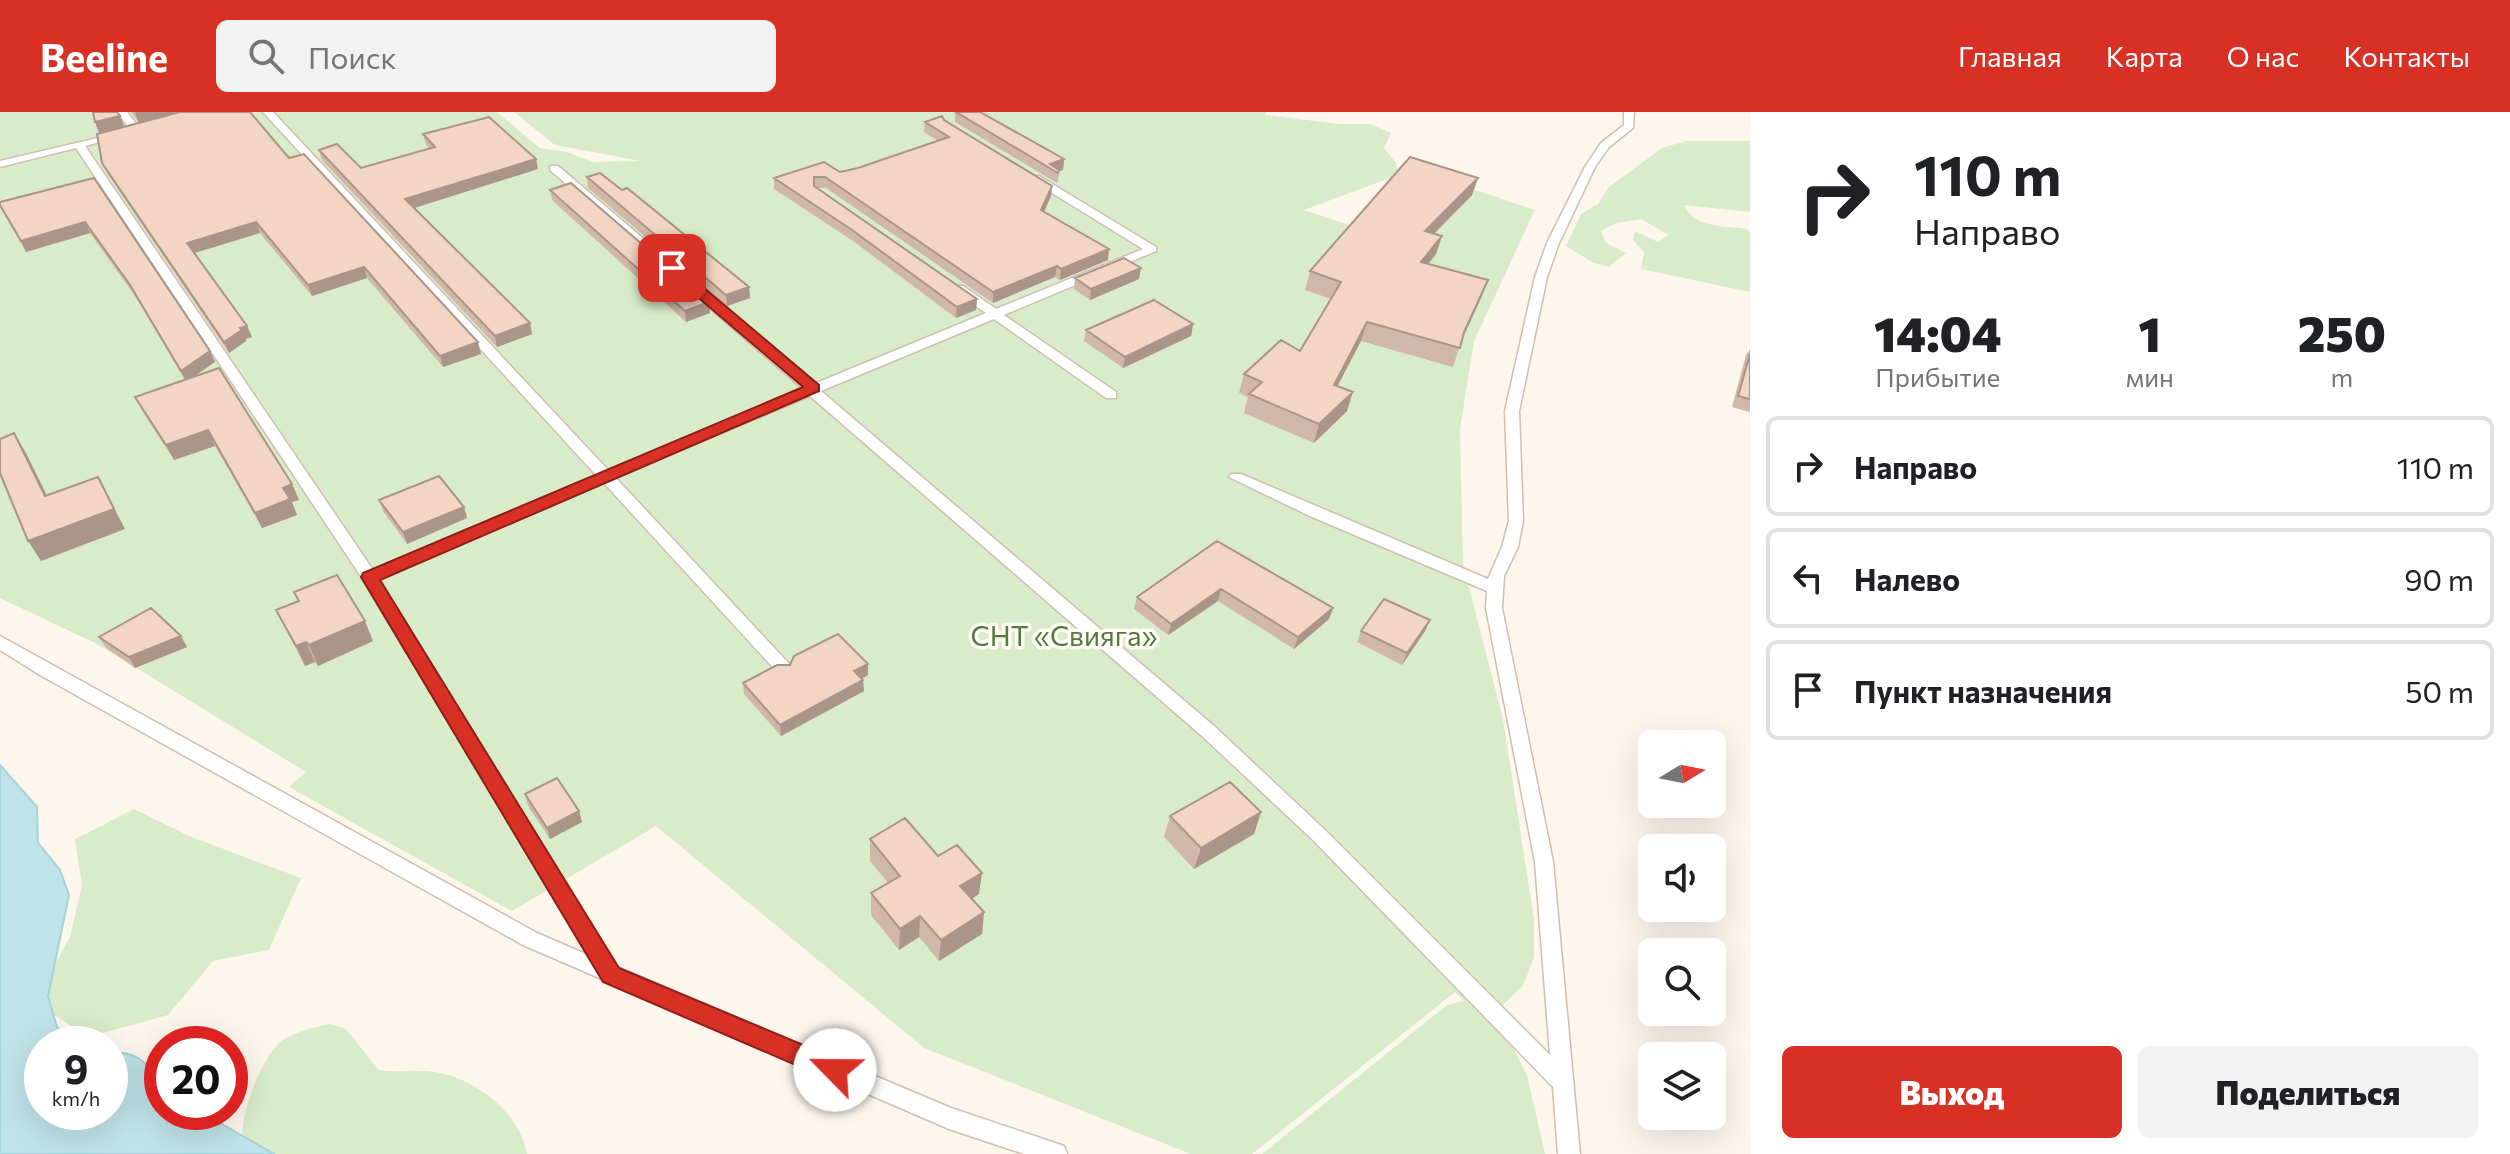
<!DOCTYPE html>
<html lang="ru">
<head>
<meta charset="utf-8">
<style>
	:root { --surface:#fff; --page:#f2f2f2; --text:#202124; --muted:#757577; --line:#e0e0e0; --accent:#d93025 }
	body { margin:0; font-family:Commissioner,sans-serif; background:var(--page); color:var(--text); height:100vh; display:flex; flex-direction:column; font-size:30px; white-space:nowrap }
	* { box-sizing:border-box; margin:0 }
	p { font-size:26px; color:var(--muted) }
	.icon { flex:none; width:44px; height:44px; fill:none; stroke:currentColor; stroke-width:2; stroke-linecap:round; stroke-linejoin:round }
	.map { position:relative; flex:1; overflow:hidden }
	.panel { display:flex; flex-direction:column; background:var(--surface); width:760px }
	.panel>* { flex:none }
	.guide { background:#fff; color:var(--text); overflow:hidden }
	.needle { width:52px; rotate:80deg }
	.tools { position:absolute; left:1638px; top:618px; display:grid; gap:16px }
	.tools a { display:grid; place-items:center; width:88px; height:88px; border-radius:12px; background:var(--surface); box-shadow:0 8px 32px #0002; font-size:40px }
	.speed { position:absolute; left:24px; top:914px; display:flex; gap:16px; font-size:40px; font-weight:700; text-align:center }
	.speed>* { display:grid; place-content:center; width:104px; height:104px; border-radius:50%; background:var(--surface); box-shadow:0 8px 32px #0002; line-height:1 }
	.speed small { font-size:20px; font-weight:400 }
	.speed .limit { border:12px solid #d22; background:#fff; color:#111 }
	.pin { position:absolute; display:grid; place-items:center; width:68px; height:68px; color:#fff; margin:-34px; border-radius:16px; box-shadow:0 4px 12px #0006 }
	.me { position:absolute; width:88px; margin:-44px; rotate:293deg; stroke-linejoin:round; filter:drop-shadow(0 0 6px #0008) }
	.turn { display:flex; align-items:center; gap:28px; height:168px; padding:0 32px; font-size:36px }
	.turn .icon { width:104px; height:104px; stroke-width:2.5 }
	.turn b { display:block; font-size:56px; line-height:68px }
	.eta { display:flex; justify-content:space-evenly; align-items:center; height:136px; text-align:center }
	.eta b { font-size:48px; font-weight:800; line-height:56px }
	.button { display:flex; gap:16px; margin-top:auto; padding:16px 32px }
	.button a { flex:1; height:92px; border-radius:12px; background:var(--accent); color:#fff; font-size:32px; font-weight:800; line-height:92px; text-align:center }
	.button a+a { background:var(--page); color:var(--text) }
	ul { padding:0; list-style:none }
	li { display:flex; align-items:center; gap:24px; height:100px; margin:0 16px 12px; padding:0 16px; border:4px solid var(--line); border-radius:12px }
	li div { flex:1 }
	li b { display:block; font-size:30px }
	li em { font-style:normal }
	header { display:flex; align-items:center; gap:48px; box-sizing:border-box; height:112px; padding:0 40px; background:var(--accent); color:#fff }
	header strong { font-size:38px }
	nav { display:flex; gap:44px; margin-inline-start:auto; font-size:28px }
	.search { width:560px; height:72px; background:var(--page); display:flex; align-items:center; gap:20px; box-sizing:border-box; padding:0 28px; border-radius:12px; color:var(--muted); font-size:30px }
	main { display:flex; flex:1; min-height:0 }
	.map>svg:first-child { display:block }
</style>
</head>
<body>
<header>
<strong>Beeline</strong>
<div class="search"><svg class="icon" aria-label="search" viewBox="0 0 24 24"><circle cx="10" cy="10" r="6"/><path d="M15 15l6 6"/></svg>Поиск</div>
<nav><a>Главная</a><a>Карта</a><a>О нас</a><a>Контакты</a></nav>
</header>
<main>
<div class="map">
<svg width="1750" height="1042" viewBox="0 0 1750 1042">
	<rect width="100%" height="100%" fill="#fdf6ec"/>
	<path fill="#d8ecc9" d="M 0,0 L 497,0 L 540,36 L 567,40 L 593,50 L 641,49 L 555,33 L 514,0 L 1266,0 L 1266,3 L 1339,12 L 1370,12 L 1391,21 L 1384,36 L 1396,51 L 1398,63 L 1304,98 L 1352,114 L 1419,59 L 1535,98 L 1474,229 L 1460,317 L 1463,452 L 1503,607 L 1534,807 L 1534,845 L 1523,874 L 1488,907 L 1515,939 L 1527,963 L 1545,1042 L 1262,1042 L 1447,893 L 1464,889 L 1455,880 L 1252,1042 L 1191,1042 L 924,936 L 656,714 L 512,799 L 289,675 L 306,660 L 99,533 L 0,486 Z
		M 1686,29 L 1750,29 L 1750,100 L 1684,93 C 1694,116 1725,114 1747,117 L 1750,120 L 1750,180 L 1641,157 L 1644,140 L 1633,128 L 1635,119 L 1658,130 L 1669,123 L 1641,107 L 1616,111 L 1601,119 L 1606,131 L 1626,141 L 1609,155 L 1592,150 L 1566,134 L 1581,102 L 1598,92 L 1609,75 L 1662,36 Z
		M 134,697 L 189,724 L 301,766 L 269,838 L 213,849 L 168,903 L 88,925 L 34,890 L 70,825 L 82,773 L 75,727 Z
		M 330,912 L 345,916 L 379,958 C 394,961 406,958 422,959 C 467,959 520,998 527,1042 L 245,1042 C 234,1016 258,952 278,932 C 291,920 313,916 330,912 Z"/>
	<path fill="#bfe3e8" stroke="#a5d3da" stroke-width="2" d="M 0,653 L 37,695 L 38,731 L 60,758 L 69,783 L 48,884 L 57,915 L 75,932 L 42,932 L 42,1000 L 110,1000 L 110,941 C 147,937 162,967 162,1000 L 201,1000 L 274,1042 L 0,1042 Z"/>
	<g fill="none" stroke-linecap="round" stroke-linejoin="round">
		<g stroke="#d1beb0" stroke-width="3">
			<path id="service" d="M 117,0 L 127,0 L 141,18 L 140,20 L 132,20 Z
				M 263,0 L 273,0 L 608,358 L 803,277 L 550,58 L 550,54 L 558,54 L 814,272 L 986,201 L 955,180 L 955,174 L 963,174 L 996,197 L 1143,137 L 1031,68 L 1031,64 L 1039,64 L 1156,135 L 1156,139 L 1004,203 L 1116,280 L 1116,286 L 1106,286 L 994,207 L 821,279 L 1214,614 L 1325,718 L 1550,943 L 1535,750 L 1486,496 L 1487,479 L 1312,405 L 1229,365 L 1231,362 L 1241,362 L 1488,467 L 1502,435 L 1509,409 L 1505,299 L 1535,165 L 1547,131 L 1585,55 L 1601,31 L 1624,13 L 1624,0 L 1634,0 L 1633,16 L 1609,35 L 1595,55 L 1559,131 L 1547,165 L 1519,299 L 1523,409 L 1518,435 L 1504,464 L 1502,496 L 1553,750 L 1580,1042 L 1558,1042 L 1553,975 L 1313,728 L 1202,624 L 810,284 L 615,365 L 791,554 L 793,558 L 791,562 L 779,562 L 603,370 L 379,467 L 617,855 L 951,996 L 1064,1034 L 1067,1042 L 1024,1042 L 949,1017 L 523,833 L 40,563 L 0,538 L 0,524 L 537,821 L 588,843 L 364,469 L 76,36 L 0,55 L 0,49 L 123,20 L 123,24 L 85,34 L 373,458 L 596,363 Z"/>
		</g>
		<use href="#service" fill="#fff" fill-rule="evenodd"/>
	</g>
	<path fill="#d1b7a8" d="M 131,0 L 250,0 L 289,46 L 481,242 L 443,255 L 367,166 L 312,184 L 260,121 L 194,141 L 247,214 L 252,225 L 246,227 L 246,229 L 229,241 L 107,61 L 102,51 L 139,11 Z
		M 955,0 L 1064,47 L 1063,58 L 1059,59 L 1057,71 L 955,10 Z
		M 944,8 L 1052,74 L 1051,84 L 1044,100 L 1108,148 L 1060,168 L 1055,165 L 993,191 L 826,76 L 817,76 L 977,187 L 976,198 L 956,206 L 853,129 L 774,77 L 774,66 L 840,60 L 858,56 L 938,29 L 924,20 L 925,10 Z
		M 423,22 L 536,47 L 538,57 L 414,96 L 530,211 L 532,222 L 497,235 L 322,48 L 319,38 L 361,56 L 430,37 L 426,33 Z
		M 587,65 L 622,78 L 749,175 L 750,186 L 727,194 L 588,76 Z
		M 94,66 L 210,239 L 215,250 L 193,265 L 292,372 L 299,388 L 292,390 L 297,403 L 262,416 L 215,334 L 174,348 L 143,300 L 135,285 L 185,268 L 135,184 L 90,121 L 26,140 L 4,101 Z
		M 1478,66 L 1472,83 L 1434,122 L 1436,142 L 1428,152 L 1488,168 L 1462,227 L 1453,255 L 1361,229 L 1337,275 L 1347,299 L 1314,331 L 1244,301 L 1248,285 L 1239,281 L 1244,262 L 1300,239 L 1331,187 L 1305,178 L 1310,159 Z
		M 550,78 L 709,190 L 710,201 L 686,210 L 552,88 Z
		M 1075,166 L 1139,167 L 1090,188 L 1074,177 Z
		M 1193,212 L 1191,224 L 1123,256 L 1084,229 L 1086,218 Z
		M 1750,237 L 1750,300 L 1732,295 L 1746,243 Z
		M 379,388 L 464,395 L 467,406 L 407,432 L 383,399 Z
		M 1217,429 L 1333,496 L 1329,507 L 1294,537 L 1218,489 L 1168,523 L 1134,497 L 1137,485 Z
		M 294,480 L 373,529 L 318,554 L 315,550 L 305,554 L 276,498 L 298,489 Z
		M 1430,508 L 1425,519 L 1402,553 L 1357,530 L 1361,519 Z
		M 99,525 L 187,535 L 135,556 L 106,536 Z
		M 868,552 L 868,563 L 862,567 L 863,568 L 864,579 L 781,624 L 744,582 L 743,571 Z
		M 525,682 L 579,699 L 582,710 L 550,727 L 528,694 Z
		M 1261,700 L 1254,722 L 1194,757 L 1164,725 L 1170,704 Z
		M 870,727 L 938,744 L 979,782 L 972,787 L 984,800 L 982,822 L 939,849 L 919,825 L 899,838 L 871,803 L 871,781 L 888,771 L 870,749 Z"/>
	<path fill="#aa9588" d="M 135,0 L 181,0 L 139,11 Z
		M 120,4 L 124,14 L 99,21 L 95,10 Z
		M 536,47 L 538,57 L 408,98 L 405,87 Z
		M 1064,47 L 1063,58 L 1059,59 L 1057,71 L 1058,60 L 1050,52 Z
		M 1478,66 L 1472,83 L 1419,137 L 1425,119 Z
		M 1052,74 L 1051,84 L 1040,109 L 1041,98 Z
		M 85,110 L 90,121 L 26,140 L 21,129 Z
		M 256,110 L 260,121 L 191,142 L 187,131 Z
		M 1442,124 L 1436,142 L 1415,169 L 1421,150 Z
		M 1109,137 L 1108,148 L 1060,168 L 1061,157 Z
		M 1057,154 L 1055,165 L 993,191 L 993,180 Z
		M 364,155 L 367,166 L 312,184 L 308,173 Z
		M 1141,156 L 1139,167 L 1090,188 L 1091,177 Z
		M 1488,168 L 1481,186 L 1457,239 L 1464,220 Z
		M 749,175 L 750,186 L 727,194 L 726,183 Z
		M 977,187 L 976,198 L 956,206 L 957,195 Z
		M 709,190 L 710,201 L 686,210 L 685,199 Z
		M 1367,210 L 1361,229 L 1328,292 L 1334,273 Z
		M 530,211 L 532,222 L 497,235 L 495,224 Z
		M 1193,212 L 1191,224 L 1123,256 L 1125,245 Z
		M 247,214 L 252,225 L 246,227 L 246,229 L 229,241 L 224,230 L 240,216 Z
		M 478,230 L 481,242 L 443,255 L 440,244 Z
		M 210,239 L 215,250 L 186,270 L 181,259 Z
		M 1353,280 L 1347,299 L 1314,331 L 1319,312 Z
		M 208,318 L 215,334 L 174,348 L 166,333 Z
		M 14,321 L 26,341 L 57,404 L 45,384 Z
		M 98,365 L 125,417 L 41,449 L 28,429 Z
		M 292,372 L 299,388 L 292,390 L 297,403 L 262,416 L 255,401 L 283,376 Z
		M 464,395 L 467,406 L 407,432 L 403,420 Z
		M 1221,477 L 1218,489 L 1168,523 L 1171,512 Z
		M 1333,496 L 1329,507 L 1294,537 L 1298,525 Z
		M 1430,508 L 1425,519 L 1402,553 L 1407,541 Z
		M 365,509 L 373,529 L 318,554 L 309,533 Z
		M 181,524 L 187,535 L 135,556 L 129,545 Z
		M 306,530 L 315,550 L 305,554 L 296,534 Z
		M 868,552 L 868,563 L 854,571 L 854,559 Z
		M 863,568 L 864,579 L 781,624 L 780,613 Z
		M 579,699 L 582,710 L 550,727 L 547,716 Z
		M 1261,700 L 1254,722 L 1194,757 L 1201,736 Z
		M 982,761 L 979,782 L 959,795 L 960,774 Z
		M 984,800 L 982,822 L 939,849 L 941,828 Z
		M 920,804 L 919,825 L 899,838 L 900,817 Z"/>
	<path fill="#f3d5c3" stroke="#aa9588" stroke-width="2" d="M 93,0 L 117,0 L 120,4 L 95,10 Z
		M 180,0 L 250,0 L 289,46 L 304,42 L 478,230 L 440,244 L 364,155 L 308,173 L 256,110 L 187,131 L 247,214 L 240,216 L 242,218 L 224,230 L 102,51 L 97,22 Z
		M 956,0 L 980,0 L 1064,47 L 1050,52 L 1059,58 L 1058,61 Z
		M 942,4 L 944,8 L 1052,74 L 1041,98 L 1109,137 L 1061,157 L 1057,154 L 993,180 L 825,65 L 814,65 L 814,74 L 977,187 L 957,195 L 852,118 L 774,66 L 824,50 L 840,60 L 858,56 L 949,25 L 925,10 Z
		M 489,5 L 536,47 L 405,87 L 530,211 L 495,224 L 319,38 L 337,32 L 361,56 L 435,35 L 423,22 Z
		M 1410,45 L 1478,66 L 1425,119 L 1442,124 L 1421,150 L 1488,168 L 1464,220 L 1460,236 L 1367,210 L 1334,273 L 1353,280 L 1319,312 L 1249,282 L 1262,270 L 1244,262 L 1281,228 L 1300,239 L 1341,170 L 1310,159 Z
		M 600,61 L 622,78 L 627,76 L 749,175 L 726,183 L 587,65 Z
		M 94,66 L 210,239 L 181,259 L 130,173 L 85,110 L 21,129 L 0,93 L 0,90 Z
		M 571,71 L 709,190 L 685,199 L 550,78 Z
		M 1124,146 L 1141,156 L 1091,177 L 1075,166 Z
		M 1154,188 L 1193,212 L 1125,245 L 1086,218 Z
		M 1750,242 L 1750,287 L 1738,284 Z
		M 219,256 L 292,372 L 283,376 L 290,387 L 255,401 L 208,318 L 166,333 L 135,285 Z
		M 14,321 L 45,384 L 98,365 L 114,397 L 28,429 L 0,361 L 0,327 Z
		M 439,364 L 464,395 L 403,420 L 379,388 Z
		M 1217,429 L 1333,496 L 1298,525 L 1221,477 L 1171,512 L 1137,485 Z
		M 337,463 L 365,509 L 309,533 L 306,530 L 296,534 L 276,498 L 299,489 L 294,480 Z
		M 1384,487 L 1430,508 L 1407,541 L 1361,519 Z
		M 151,496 L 181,524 L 129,545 L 99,525 Z
		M 838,522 L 868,552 L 854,559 L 863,568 L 780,613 L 743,571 L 777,553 L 790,553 L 794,544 Z
		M 557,666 L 579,699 L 547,716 L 525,682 Z
		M 1230,670 L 1261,700 L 1201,736 L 1170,704 Z
		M 905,706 L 938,744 L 957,733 L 982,761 L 960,774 L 984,800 L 941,828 L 920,804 L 900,817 L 871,781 L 900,764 L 870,727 Z"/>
	<path fill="#d93025" stroke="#8d1f18" stroke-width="2" d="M 667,153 L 677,153 L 819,273 L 819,279 L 380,468 L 619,856 L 844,950 L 847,958 L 844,966 L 835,970 L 603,870 L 361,465 L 363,461 L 803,275 L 667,159 Z"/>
	<g text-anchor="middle" stroke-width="7" stroke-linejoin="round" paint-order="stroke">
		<g font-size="28" fill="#537a41" stroke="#fffaf3">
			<text x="1064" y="534">СНТ «Свияга»</text>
		</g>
	</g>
</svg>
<div class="tools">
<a><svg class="needle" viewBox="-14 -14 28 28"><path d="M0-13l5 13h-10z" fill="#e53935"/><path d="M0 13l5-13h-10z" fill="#757577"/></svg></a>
<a><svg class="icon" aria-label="sound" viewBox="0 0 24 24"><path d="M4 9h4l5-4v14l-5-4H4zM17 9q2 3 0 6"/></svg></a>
<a><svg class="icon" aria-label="search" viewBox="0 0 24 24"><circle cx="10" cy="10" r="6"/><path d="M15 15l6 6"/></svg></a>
<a><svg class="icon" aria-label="layers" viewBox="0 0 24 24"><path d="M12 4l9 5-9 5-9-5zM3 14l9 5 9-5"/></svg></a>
</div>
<div class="speed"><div>9<small>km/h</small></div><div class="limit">20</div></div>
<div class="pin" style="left:672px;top:156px;background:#d93025"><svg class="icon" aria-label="arrive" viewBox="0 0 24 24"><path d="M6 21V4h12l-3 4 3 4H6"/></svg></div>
<svg class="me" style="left:835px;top:958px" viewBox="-20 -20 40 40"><circle r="19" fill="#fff"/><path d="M0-13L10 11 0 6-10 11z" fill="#d93025"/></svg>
</div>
<section class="panel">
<div class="guide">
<div class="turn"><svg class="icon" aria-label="right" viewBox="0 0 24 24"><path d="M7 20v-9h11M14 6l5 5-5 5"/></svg><div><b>110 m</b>Направо</div></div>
</div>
<div class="eta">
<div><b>14:04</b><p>Прибытие</p></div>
<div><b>1</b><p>мин</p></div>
<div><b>250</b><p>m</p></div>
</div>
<ul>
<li><svg class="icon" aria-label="right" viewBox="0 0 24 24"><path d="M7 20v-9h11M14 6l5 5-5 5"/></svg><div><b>Направо</b></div><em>110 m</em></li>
<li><svg class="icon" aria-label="left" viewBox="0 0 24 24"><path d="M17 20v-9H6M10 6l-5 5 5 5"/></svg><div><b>Налево</b></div><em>90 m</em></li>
<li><svg class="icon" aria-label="arrive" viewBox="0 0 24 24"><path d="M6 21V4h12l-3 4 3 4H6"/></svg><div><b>Пункт назначения</b></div><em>50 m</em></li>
</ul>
<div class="button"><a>Выход</a><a>Поделиться</a></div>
</section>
</main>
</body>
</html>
